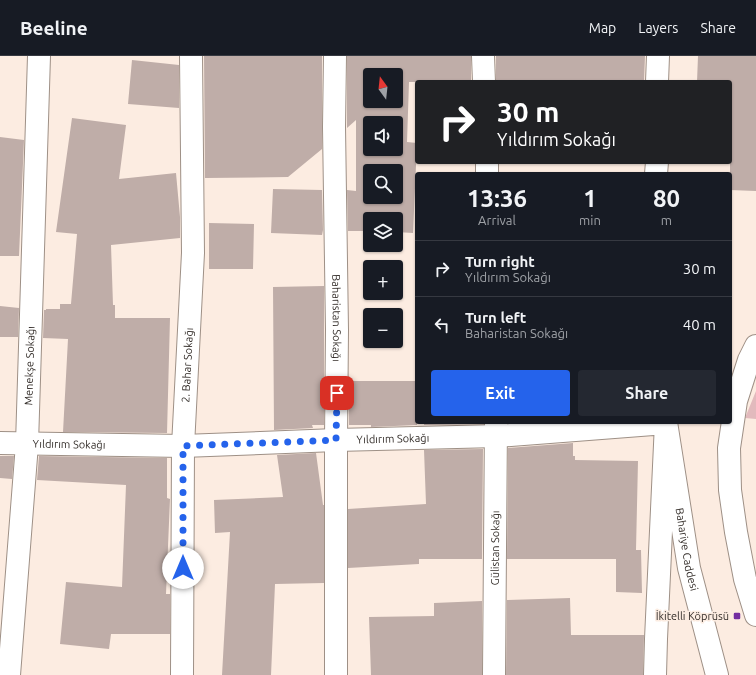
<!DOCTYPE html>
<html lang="en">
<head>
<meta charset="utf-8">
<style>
	:root { --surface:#171b24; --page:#242831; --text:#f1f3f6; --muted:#9ea1a6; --line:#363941; --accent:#2563eb }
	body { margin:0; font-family:Ubuntu,sans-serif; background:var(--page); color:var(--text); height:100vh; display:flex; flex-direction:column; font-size:15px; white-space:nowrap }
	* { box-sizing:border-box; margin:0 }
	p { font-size:13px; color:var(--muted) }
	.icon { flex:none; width:22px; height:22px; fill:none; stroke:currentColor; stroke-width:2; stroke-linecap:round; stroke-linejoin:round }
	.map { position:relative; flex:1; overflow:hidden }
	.details { position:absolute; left:415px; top:116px; width:317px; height:252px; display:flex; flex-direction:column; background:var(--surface); border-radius:4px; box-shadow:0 1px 3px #0004 }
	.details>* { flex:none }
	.banner { position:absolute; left:415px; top:24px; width:317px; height:84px; border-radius:4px; box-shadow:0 1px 3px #0004; background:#202124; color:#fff; overflow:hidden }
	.needle { width:26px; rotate:345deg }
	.buttons { position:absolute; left:363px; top:12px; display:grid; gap:8px }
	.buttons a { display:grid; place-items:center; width:40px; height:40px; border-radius:4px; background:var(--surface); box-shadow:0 1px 3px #0004; font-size:20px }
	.pin { position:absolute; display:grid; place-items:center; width:34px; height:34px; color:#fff; margin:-17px; border-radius:8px; box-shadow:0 2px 6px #0006 }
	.me { position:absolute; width:44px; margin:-22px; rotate:0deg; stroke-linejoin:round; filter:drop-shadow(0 0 3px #0008) }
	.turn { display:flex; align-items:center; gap:14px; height:84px; padding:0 16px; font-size:18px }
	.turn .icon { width:52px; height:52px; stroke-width:2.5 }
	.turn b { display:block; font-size:28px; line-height:34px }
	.eta { display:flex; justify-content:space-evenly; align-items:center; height:68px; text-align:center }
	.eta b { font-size:24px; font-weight:700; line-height:28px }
	.primary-button { display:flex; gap:8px; margin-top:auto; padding:8px 16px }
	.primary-button a { flex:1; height:46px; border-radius:4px; background:var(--accent); color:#fff; font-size:16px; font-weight:700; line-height:46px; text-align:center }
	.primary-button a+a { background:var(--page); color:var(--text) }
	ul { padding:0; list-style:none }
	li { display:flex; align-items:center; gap:12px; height:56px; padding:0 16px; border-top:1px solid var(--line) }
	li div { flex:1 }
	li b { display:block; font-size:15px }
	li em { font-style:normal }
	header { display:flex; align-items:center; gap:24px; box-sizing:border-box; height:56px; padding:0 20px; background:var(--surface); border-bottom:1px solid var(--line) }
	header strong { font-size:19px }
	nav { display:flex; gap:22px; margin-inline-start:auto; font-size:14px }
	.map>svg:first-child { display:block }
</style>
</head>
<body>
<header>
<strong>Beeline</strong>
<nav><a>Map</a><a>Layers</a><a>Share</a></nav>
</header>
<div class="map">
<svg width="756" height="619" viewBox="0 0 756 619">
	<rect width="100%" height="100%" fill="#fcece1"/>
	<path fill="#e2babd" d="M 756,334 L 756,363 L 745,362 L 756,335 Z"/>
	<path fill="#bfada8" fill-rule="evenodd" d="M 204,0 L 322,0 L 322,93 L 288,121 L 205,122 Z
		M 347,0 L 471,0 L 471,26 L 409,26 L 407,86 L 417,87 L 413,177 L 396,176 L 396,163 L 370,163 L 370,175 L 348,175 L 347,134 L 356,135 L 356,64 L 347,72 ZM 370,19 L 396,19 L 396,45 L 370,45 ZM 370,67 L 396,67 L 396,93 L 370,93 ZM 370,115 L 396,115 L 396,141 L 370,141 Z
		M 496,0 L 645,0 L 644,25 L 567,24 L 567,26 L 496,26 Z
		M 698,0 L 756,0 L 756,135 L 730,134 L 730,26 L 697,26 Z
		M 132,4 L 179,9 L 179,52 L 128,48 Z
		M 72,62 L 126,69 L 119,123 L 176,117 L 180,161 L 180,182 L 111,189 L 113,249 L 115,249 L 115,262 L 170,262 L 167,377 L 63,376 L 68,283 L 43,282 L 44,254 L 46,254 L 46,253 L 60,253 L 60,248 L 71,248 L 77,178 L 56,176 Z
		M 0,81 L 24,84 L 19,200 L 0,200 Z
		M 273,133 L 322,134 L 323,174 L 322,179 L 271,177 Z
		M 209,167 L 254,168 L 253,213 L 209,213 Z
		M 324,230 L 324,369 L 312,369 L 313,372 L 274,374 L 273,231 Z
		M 0,250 L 19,252 L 18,281 L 0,281 Z
		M 349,325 L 417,325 L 417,369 L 371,371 L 371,369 L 349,369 Z
		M 424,366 L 484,366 L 483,368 L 424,369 Z
		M 573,387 L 573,400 L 575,400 L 575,404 L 638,405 L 636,494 L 641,494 L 642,537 L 616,536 L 616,503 L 507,503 L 508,392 Z
		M 483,393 L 482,503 L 419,503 L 419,508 L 348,512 L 348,453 L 426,448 L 424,394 Z
		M 316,397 L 323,449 L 324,449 L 324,527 L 275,528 L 271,619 L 222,619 L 230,476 L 215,477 L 214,444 L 283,441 L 277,399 Z
		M 0,400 L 14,400 L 12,423 L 0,422 Z
		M 39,400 L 167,402 L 167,442 L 170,443 L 166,538 L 170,538 L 170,578 L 111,578 L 109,593 L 60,588 L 66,526 L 122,531 L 126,429 L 37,424 Z
		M 570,542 L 571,579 L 644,579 L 643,619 L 506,619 L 507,544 Z
		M 482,545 L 482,619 L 371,619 L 369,561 L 434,560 L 434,547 Z"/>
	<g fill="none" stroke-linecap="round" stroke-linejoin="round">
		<g stroke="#9e9086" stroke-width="24">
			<g id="minor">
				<path id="s1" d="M 335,0 L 334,71 L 337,274 L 336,384 L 336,619"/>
				<path d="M 483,0 L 484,26"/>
				<path d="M 487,106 L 487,118"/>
				<path id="s2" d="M 0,387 L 183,390 L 336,384 L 497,380 L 666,367 L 656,583 L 655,619"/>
				<path id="s3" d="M 9,619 L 27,388 L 39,0"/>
				<path id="s4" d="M 182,619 L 183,390 L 193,197 L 191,0"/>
				<path id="s5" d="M 494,619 L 496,366"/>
			</g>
		</g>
		<g stroke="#9e9086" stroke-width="24">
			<g id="major">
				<path d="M 657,26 L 658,0"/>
				<path d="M 656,118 L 657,106"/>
				<path id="s6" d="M 666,366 L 689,512 L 717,619"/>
			</g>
		</g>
		<g stroke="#9e9086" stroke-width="24">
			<path id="highway" d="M 756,290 L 749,304 L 736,345 L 729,392 L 730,434 L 736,476 L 745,523 L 756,559"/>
		</g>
		<use href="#minor" stroke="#fff" stroke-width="22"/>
		<use href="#major" stroke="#fff" stroke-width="22"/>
		<use href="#highway" stroke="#fff" stroke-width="22"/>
	</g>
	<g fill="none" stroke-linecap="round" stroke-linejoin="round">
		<path stroke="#2563eb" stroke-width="7" stroke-dasharray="0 12.6" d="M 183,512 L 183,390 L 336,384 L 337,337"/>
	</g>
	<rect fill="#742ea1" stroke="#fcece1" stroke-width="1.5" x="733" y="556" width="8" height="8" rx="2"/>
	<g text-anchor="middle" stroke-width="3" stroke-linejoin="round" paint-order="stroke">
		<g font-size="11" fill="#332d29" stroke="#fcece1">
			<text dy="4" stroke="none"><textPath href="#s1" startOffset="262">Baharistan Sokağı</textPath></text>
			<text dy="4" stroke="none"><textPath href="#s4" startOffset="310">2. Bahar Sokağı</textPath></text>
			<text dy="4" stroke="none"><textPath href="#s3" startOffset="310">Menekşe Sokağı</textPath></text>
			<text dy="4" stroke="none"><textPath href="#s2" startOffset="393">Yıldırım Sokağı</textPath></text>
			<text dy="4" stroke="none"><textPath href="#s2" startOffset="69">Yıldırım Sokağı</textPath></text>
			<text dy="4" stroke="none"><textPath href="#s5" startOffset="127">Gülistan Sokağı</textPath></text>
			<text dy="4" stroke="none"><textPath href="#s6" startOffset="129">Bahariye Caddesi</textPath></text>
		</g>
		<g font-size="11" fill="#332d29" stroke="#fcece1" text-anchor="end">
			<text x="729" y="564">İkitelli Köprüsü</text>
		</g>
	</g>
</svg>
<div class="buttons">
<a><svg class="needle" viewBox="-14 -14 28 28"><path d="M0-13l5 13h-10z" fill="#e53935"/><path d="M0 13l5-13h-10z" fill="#9ea1a6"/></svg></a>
<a><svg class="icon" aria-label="sound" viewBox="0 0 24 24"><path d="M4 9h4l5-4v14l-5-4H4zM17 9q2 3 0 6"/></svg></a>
<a><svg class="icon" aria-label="search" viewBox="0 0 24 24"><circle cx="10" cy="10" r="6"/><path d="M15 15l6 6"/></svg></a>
<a><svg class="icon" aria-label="layers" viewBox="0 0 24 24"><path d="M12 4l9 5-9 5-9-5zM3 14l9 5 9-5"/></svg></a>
<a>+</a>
<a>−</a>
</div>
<div class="pin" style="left:337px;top:337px;background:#d93025"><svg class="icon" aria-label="arrive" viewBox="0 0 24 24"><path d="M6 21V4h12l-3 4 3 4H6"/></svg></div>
<svg class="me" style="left:183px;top:512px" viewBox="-20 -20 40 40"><circle r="19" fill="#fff"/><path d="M0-13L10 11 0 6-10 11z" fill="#2563eb"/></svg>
<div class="banner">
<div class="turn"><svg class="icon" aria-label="right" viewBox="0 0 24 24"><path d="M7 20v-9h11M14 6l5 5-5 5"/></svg><div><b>30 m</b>Yıldırım Sokağı</div></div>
</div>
<section class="details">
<div class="eta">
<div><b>13:36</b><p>Arrival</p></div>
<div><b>1</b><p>min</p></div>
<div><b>80</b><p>m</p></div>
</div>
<ul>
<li><svg class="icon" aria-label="right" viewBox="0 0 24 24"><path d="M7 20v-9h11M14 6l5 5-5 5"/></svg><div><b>Turn right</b><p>Yıldırım Sokağı</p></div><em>30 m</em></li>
<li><svg class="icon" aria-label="left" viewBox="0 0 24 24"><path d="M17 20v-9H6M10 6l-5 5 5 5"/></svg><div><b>Turn left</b><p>Baharistan Sokağı</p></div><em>40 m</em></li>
</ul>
<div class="primary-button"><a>Exit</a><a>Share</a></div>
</section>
</div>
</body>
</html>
